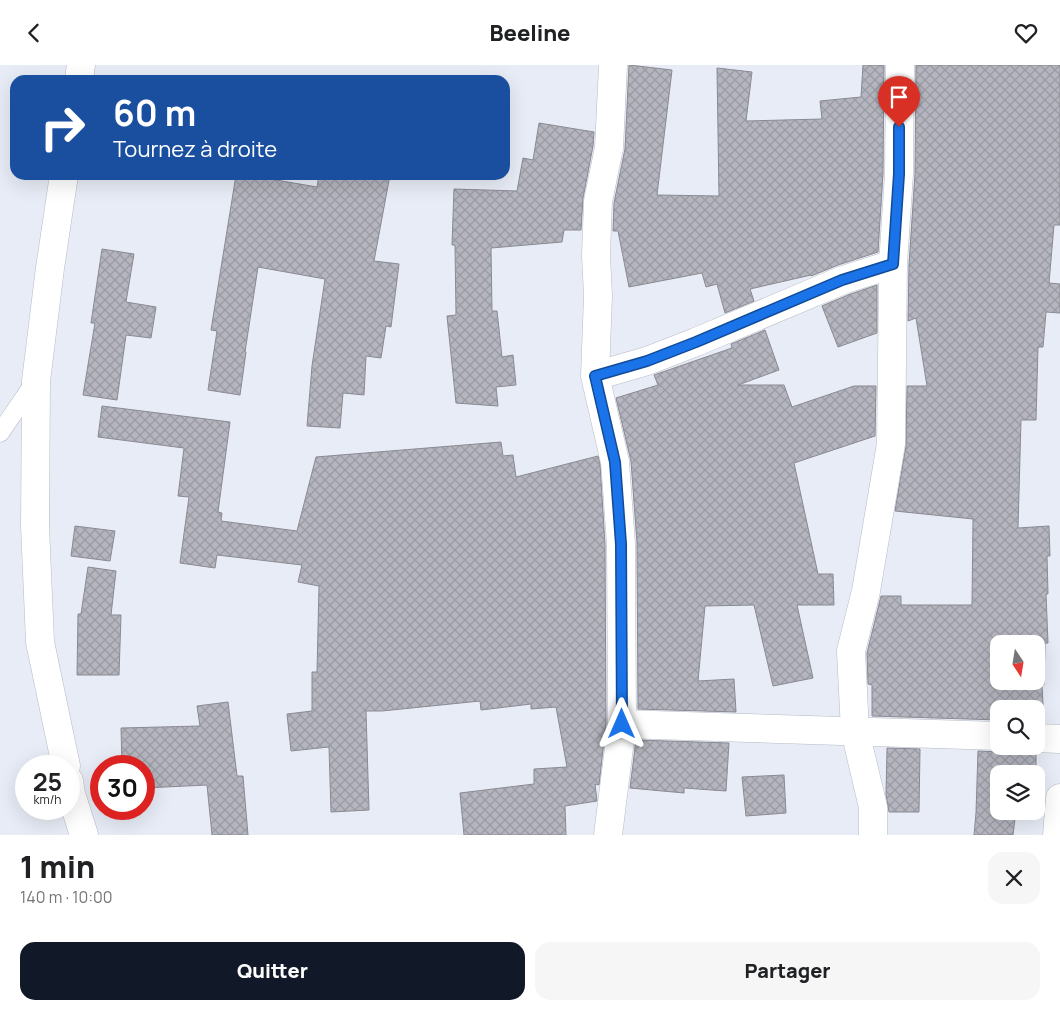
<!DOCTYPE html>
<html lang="fr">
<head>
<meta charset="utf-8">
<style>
	:root { --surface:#fff; --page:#f6f6f6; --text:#202124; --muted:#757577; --accent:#111827 }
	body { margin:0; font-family:Manrope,sans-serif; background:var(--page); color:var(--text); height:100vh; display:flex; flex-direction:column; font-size:19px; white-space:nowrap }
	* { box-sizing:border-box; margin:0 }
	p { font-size:16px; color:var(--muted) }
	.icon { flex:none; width:28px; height:28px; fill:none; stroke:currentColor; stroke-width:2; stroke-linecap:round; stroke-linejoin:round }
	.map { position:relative; height:770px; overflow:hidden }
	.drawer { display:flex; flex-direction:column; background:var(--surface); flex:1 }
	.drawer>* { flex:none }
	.guide { position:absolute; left:10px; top:10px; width:500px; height:105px; border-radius:15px; box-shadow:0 5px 20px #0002; background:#1a4fa0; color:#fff; overflow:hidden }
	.needle { width:32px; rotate:168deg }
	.fabs { position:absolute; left:990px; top:570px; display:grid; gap:10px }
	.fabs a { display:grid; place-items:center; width:55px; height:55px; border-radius:10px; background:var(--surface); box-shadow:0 5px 20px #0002; font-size:25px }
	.speed { position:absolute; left:15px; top:690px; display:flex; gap:10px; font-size:25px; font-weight:700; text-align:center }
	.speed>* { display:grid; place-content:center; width:65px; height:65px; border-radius:50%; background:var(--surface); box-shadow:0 5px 20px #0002; line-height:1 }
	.speed small { font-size:12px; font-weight:400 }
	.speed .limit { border:8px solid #d22; background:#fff; color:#111 }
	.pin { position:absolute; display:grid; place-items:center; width:42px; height:42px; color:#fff; margin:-51px -21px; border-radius:50% 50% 50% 0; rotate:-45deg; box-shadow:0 0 5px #0007 }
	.pin .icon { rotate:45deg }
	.me { position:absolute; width:55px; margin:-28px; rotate:0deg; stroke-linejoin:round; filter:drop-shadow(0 0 4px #0008) }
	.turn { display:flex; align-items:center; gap:18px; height:105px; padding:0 20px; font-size:22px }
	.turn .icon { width:65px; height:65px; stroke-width:2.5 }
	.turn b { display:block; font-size:35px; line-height:42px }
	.round { display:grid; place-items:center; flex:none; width:52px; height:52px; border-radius:15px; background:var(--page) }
	.summary { display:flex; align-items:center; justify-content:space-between; height:85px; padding:0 20px }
	h1 { font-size:30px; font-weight:800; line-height:38px }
	.primary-button { display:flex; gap:10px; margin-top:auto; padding:10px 20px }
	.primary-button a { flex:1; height:58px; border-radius:15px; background:var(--accent); color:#fff; font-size:20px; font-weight:800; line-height:58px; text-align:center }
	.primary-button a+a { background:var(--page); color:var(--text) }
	header { display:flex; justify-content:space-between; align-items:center; height:65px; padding:0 20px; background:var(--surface); font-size:22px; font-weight:800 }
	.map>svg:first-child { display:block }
</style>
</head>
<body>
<header><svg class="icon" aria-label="back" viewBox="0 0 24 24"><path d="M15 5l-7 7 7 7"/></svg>Beeline<svg class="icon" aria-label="heart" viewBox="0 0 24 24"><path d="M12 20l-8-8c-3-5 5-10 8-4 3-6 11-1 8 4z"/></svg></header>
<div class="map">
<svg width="1060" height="770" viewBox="0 0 1060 770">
	<defs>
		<pattern id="building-cross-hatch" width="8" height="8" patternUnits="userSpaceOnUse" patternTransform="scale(1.25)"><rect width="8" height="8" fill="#b5b5bf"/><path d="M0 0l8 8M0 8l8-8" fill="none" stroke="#9a9aa3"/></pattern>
	</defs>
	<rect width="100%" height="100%" fill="#e7ecf6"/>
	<path fill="url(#building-cross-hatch)" stroke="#8a8a93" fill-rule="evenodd" d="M 629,0 L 672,5 L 657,130 L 719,131 L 717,3 L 752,7 L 746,56 L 822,54 L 820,36 L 861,32 L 863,0 L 884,0 L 883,108 L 878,187 L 838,200 L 811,211 L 811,210 L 750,224 L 754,236 L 725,248 L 717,219 L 706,222 L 702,208 L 629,222 L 618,166 L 613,166 L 614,138 L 625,84 Z
		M 916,0 L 1060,0 L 1060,160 L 1054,160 L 1049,218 L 1060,219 L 1060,248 L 1046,247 L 1043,282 L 1038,282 L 1036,355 L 1021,355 L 1018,463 L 1049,461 L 1050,491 L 1047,491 L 1048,529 L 1046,529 L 1048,578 L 1045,578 L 1044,620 L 1042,620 L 1044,658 L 1036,657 L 1036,644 L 999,644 L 999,655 L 872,651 L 872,620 L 868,619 L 867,588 L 881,531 L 901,531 L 901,540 L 972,540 L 973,454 L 895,446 L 906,381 L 907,321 L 927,321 L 916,253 L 908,256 L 909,200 L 915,109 ZM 999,579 L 1036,579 L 1036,616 L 999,616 Z
		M 539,58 L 594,67 L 593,81 L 583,133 L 581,165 L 564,165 L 562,177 L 491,183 L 492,246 L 497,246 L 502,292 L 513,290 L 516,320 L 496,322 L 498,341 L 456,338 L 447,251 L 456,250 L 455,180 L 452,180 L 454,124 L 517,126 L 523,93 L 533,95 Z
		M 236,110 L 247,110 L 317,122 L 319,110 L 390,110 L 374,196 L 399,199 L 391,262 L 386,261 L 381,293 L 366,291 L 364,330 L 343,328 L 340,363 L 307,361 L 312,301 L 325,214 L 258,202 L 245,287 L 246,287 L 240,330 L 208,325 L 217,266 L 211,265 Z
		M 102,184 L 134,189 L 126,237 L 156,242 L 151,273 L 126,270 L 117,335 L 83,330 L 95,258 L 91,258 Z
		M 877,220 L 877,268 L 838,282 L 822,241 L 848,230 Z
		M 765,265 L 779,305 L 738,320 L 784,320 L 792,342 L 854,321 L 876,321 L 875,371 L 794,398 L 818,509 L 833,509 L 834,540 L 797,540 L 813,613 L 773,621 L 754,540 L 705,541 L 698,616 L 734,614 L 736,647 L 638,644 L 637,478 L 631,396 L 616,333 L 658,320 L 654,310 L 732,283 L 731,279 Z
		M 102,341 L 230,357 L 218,447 L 222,448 L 221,456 L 297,466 L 316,392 L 501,377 L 503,391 L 513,390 L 516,412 L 598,391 L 600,399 L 605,480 L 606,658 L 599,720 L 595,719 L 597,736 L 565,741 L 566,770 L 464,770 L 460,728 L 534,719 L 534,704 L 567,702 L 556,642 L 531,644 L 531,639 L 481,645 L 480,636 L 382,646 L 366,646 L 369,745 L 331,747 L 329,682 L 291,686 L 287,649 L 312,646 L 312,607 L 317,607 L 319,521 L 298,517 L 302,500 L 217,490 L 215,503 L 180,498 L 189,432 L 178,431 L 184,383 L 98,372 Z
		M 75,461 L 115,466 L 110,496 L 71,491 Z
		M 88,502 L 116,506 L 111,550 L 121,550 L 119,610 L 77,610 L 78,549 L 81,549 Z
		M 228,637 L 237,711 L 243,711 L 248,770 L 212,770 L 207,720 L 144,723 L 144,701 L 122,701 L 121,663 L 200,661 L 197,641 Z
		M 636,675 L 729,678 L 726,726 L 684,723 L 684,728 L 630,723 Z
		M 1010,681 L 1023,681 L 1028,686 L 1036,689 L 1036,709 L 999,709 L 999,746 L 1016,746 L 1013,770 L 974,770 L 976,748 L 978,686 L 999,687 L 1006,685 Z
		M 887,683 L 920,684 L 919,747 L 889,747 L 886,729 Z
		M 784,710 L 786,748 L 746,751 L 742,712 Z"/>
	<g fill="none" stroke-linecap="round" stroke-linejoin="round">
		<g stroke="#b7bcc5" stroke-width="19">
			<path id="service" d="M 0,368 L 35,317"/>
		</g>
		<g stroke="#b7bcc5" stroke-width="29">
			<path id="minor" d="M 595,311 L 647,296 L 696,277 L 843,215 L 893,199
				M 622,659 L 999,671
				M 1036,673 L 1060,674
				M 608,770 L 622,659 L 621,479 L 615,397 L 595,311 L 598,231 L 596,190 L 598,136 L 609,83 L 613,0
				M 873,770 L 873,742 L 855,666 L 851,586 L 866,526 L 891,379 L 892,298 L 893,199 L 899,109 L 900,0
				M 1057,770 L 1060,733"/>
		</g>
		<g stroke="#b7bcc5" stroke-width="29">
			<path id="tertiary" d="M 79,15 L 81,0
				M 64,110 L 50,203 L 36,316 L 35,461 L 40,577 L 66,701
				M 69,716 L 71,729 L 84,770"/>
		</g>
		<use href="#service" stroke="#fff" stroke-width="18"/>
		<use href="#minor" stroke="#fff" stroke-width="28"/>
		<use href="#tertiary" stroke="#fff" stroke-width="28"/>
	</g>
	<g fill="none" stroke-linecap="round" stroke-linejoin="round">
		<g stroke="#114b97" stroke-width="12">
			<path id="route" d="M 622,659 L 621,479 L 615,397 L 595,311 L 647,296 L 696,277 L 842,215 L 893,199 L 899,109 L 899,62"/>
		</g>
		<use href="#route" stroke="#1a73e8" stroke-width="9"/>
	</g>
</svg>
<div class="fabs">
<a><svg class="needle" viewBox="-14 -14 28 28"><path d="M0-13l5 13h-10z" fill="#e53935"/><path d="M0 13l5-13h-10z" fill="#757577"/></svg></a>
<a><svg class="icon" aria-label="search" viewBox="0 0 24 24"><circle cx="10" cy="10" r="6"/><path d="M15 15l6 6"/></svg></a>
<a><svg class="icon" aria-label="layers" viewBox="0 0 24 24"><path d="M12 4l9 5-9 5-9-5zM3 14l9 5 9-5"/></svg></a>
</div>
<div class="speed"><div>25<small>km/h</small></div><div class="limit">30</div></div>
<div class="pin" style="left:899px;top:62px;background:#d93025"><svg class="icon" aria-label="arrive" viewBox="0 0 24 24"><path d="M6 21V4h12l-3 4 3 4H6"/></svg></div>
<svg class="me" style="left:622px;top:659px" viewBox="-20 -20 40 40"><path d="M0-17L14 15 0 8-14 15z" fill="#1a73e8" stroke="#fff" stroke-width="4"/></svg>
<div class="guide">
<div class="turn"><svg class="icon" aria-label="right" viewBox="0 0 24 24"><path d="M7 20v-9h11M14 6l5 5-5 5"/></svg><div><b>60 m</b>Tournez à droite</div></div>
</div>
</div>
<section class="drawer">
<div class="summary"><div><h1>1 min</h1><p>140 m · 10:00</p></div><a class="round"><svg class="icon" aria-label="close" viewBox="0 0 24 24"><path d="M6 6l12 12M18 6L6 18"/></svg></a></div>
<div class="primary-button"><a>Quitter</a><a>Partager</a></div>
</section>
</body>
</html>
